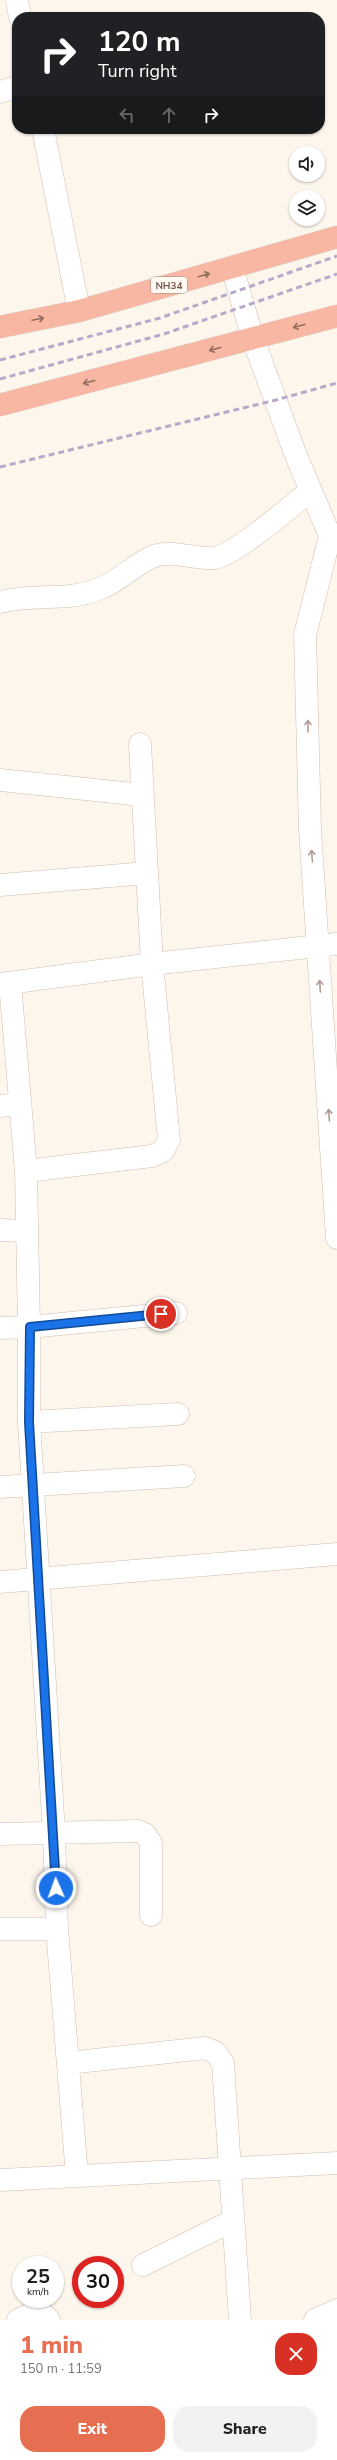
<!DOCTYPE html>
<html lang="en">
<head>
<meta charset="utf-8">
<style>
	:root { --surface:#fff; --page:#f2f2f2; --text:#202124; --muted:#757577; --accent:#e76f51 }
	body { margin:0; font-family:"Nunito Sans",sans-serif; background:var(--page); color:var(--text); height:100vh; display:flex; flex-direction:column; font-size:15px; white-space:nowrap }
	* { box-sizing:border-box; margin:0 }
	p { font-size:13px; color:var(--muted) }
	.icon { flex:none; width:22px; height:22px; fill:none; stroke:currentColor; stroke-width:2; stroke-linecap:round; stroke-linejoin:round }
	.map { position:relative; height:2320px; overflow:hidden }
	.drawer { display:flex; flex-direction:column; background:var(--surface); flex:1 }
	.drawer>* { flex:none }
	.guide { position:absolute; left:12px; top:12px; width:313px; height:122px; border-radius:16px; box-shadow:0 1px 3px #0004; background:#202124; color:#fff; overflow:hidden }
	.buttons { position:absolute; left:289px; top:146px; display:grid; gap:8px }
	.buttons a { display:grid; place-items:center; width:36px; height:36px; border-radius:50%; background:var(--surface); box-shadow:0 1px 3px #0004; font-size:20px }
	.speed { position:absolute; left:12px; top:2256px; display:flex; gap:8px; font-size:20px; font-weight:700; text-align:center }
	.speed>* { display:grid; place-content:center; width:52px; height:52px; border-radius:50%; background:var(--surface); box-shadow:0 1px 3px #0004; line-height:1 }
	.speed small { font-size:10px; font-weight:400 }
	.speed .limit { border:6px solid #d22; background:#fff; color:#111 }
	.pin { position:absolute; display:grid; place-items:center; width:34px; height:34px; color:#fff; margin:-17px; border:2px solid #fff; border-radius:50%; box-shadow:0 1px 4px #0007 }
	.me { position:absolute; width:44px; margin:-22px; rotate:358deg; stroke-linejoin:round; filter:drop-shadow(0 0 3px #0008) }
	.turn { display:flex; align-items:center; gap:14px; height:84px; padding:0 20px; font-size:18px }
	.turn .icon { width:52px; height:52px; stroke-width:2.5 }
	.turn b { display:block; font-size:28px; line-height:34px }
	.lanes { display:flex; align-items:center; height:38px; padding:0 20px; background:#0003; justify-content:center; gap:20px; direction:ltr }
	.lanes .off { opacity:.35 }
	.round { display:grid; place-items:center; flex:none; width:42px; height:42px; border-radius:16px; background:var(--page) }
	.overview { display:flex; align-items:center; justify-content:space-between; height:68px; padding:0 20px }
	h1 { font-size:24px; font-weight:800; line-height:30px; color:var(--accent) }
	.button { display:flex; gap:8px; margin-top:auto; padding:8px 20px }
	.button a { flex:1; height:46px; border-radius:16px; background:var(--accent); color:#fff; font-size:16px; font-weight:800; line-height:46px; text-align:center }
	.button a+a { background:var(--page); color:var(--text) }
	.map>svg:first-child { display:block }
</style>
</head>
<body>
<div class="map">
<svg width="337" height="2320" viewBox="0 0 337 2320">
	<rect width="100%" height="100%" fill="#fdf6ec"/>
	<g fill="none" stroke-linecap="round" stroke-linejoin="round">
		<g stroke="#d1beb0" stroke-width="23">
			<path id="minor" d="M 17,0 L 20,17
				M 0,92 L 17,87
				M 43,129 L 79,311
				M 232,267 L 253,339 L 295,453 L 330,536 L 305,635 L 310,829 L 337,1238
				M 0,602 C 33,593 68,602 99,589 C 119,582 134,564 154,556 C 172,549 195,560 214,558 C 236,555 291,506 311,490
				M 0,780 L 142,795
				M 0,885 L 147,873
				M 10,983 L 26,1171 L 29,1327 L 29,1422 L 54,1833 L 57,1929 L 77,2176
				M 0,984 L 152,964 L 337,944
				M 0,1106 L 20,1104
				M 26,1171 L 152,1156 L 163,1151 L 169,1140 L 152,964 L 140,744
				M 0,1230 L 27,1231
				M 0,1328 L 29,1327 L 176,1313
				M 29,1422 L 178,1414
				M 0,1487 L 184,1476
				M 0,1582 L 337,1554
				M 0,1834 L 138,1831 L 145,1834 L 151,1843 L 151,1915
				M 0,1929 L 57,1929
				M 68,2063 L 205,2048 L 215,2052 L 223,2063 L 240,2320
				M 0,2180 L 337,2163
				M 143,2265 L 232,2221
				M 18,2320 L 31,2314 L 41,2312 L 49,2320
				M 315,2320 L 337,2310"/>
		</g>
		<g stroke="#dad1cd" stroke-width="23">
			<path id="highway" d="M 0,327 L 79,311 L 337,237
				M 0,405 L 337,316"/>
		</g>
		<use href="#minor" stroke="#fff" stroke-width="22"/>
		<use href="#highway" stroke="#f7b7a3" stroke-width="22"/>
		<path stroke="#b9a8c9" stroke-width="3" stroke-dasharray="6 4" stroke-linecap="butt" d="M 0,360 L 160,318 L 337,256
			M 0,379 L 164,334 L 337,274
			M 0,467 L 276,400 L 337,383"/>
	</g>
	<defs><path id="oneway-shaft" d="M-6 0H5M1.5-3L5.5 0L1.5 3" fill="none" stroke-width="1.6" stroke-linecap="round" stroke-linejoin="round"/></defs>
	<g stroke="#936e5e">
		<use href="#oneway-shaft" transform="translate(204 275) rotate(-16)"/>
		<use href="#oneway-shaft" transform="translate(38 319) rotate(-12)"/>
		<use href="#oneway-shaft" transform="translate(299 326) rotate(165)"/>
		<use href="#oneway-shaft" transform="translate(215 349) rotate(165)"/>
		<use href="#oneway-shaft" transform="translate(89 382) rotate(165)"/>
	</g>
	<g stroke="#af9d94">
		<use href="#oneway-shaft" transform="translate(308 726) rotate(-91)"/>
		<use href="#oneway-shaft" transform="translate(312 856) rotate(-94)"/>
		<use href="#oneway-shaft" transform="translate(320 986) rotate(-94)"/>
		<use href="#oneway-shaft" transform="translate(329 1115) rotate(-94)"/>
	</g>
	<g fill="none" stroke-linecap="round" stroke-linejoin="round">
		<g stroke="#114b97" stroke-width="10">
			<path id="route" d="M 56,1888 L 29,1422 L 30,1327 L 161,1314"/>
		</g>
		<use href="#route" stroke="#1a73e8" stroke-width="7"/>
	</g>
	<g text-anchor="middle" stroke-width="3" stroke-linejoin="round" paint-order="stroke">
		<rect fill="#fffaf3" stroke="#a28b7f" stroke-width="1" x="151" y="277" width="36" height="16" rx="3"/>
		<g font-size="10" font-weight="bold" fill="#7a5c4d">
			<text x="169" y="289">NH34</text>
		</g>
	</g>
</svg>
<div class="buttons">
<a><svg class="icon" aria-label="sound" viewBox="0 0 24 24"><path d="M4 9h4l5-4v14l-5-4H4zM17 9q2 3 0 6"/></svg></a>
<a><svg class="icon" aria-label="layers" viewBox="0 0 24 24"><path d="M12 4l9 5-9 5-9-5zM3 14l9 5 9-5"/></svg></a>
</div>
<div class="speed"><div>25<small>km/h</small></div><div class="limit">30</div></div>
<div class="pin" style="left:161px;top:1314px;background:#d93025"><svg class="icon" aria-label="arrive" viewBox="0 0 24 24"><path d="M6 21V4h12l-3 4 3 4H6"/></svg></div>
<svg class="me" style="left:56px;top:1888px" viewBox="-20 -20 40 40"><circle r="17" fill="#1a73e8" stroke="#fff" stroke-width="3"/><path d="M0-11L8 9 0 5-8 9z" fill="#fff"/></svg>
<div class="guide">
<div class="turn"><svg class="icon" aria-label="right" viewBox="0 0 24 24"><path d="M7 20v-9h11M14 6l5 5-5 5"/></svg><div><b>120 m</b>Turn right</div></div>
<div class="lanes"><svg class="icon off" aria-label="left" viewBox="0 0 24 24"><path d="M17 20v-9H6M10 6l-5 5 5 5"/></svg><svg class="icon off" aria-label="ahead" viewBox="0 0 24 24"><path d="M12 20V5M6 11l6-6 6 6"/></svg><svg class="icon" aria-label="right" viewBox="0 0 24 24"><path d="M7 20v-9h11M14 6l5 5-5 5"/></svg></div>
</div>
</div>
<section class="drawer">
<div class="overview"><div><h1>1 min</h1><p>150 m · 11:59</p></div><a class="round" style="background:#d93025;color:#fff"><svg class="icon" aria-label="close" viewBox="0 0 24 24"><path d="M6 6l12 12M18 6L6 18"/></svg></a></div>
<div class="button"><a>Exit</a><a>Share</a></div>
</section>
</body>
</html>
